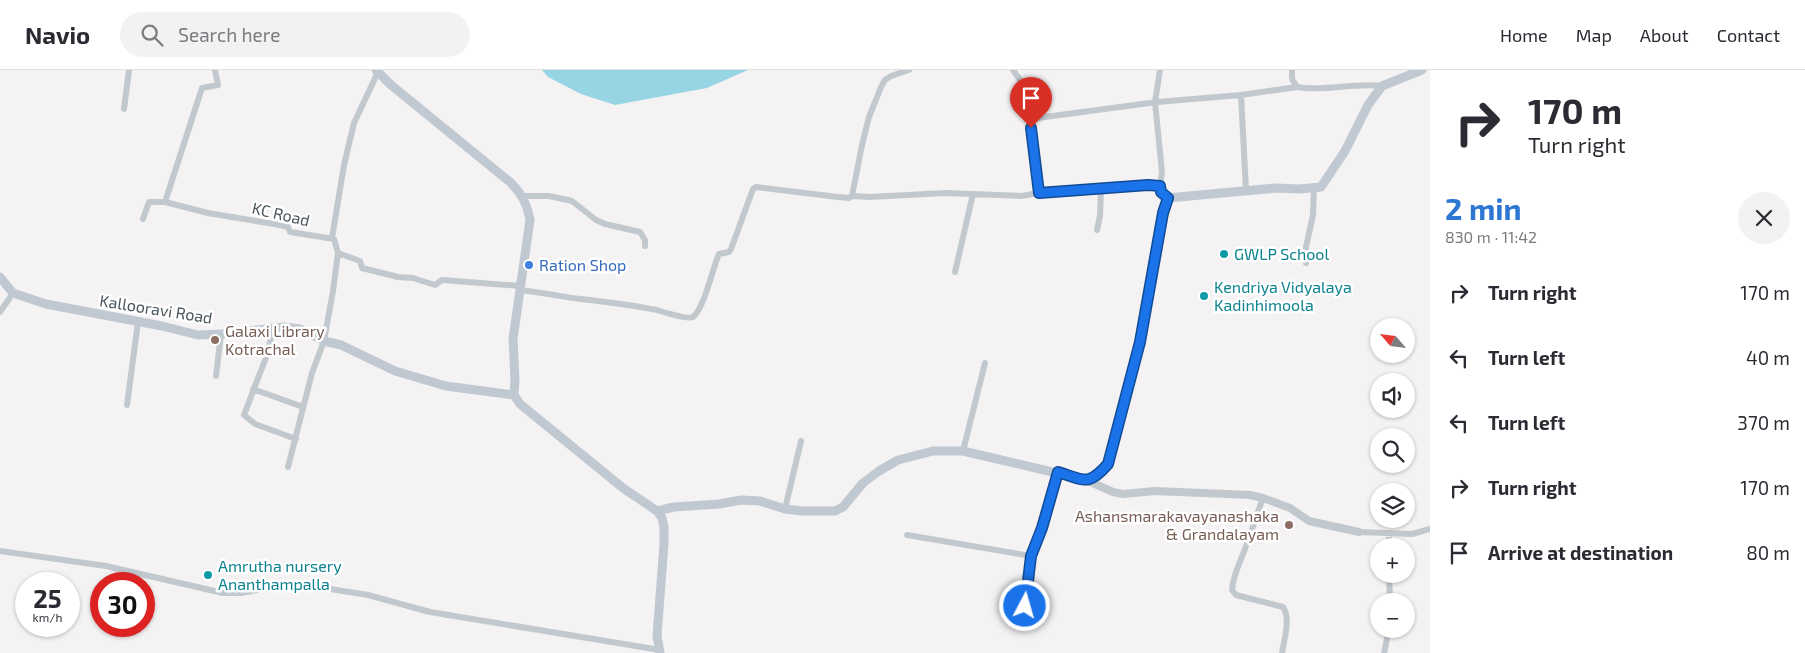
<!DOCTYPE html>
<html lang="en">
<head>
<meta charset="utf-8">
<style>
	:root { --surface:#fff; --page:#f2f2f3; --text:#2b2b33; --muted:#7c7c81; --line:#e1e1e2; --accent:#2d77d3 }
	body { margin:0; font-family:"Exo 2",sans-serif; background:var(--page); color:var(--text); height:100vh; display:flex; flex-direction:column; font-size:19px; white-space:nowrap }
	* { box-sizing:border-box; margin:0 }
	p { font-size:16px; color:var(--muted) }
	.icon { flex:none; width:28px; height:28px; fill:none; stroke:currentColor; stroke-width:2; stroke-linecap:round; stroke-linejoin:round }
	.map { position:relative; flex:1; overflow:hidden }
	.sheet { display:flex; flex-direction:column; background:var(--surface); width:375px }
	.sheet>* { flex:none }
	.banner { background:#fff; color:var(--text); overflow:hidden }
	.needle { width:32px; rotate:298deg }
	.tools { position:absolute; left:1370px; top:248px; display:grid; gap:10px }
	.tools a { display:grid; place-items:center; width:45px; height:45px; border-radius:50%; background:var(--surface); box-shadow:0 1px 4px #0004; font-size:25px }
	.speed { position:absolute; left:15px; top:502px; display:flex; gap:10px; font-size:25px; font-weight:700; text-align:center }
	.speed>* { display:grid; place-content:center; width:65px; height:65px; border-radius:50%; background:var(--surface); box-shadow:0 1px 4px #0004; line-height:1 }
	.speed small { font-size:12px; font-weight:400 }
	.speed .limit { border:8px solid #d22; background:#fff; color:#111 }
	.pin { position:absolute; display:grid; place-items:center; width:42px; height:42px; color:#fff; margin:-51px -21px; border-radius:50% 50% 50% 0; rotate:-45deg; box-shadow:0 0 5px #0007 }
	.pin .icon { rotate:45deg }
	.me { position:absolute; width:55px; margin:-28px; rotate:6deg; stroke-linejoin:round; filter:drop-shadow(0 0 4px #0008) }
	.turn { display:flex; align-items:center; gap:18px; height:105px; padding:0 15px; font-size:22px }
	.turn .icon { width:65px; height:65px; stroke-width:2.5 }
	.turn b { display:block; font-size:35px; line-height:42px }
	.round { display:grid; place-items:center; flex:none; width:52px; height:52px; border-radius:26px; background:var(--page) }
	.summary { display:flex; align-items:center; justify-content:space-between; height:85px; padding:0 15px }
	h1 { font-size:30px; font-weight:700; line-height:38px; color:var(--accent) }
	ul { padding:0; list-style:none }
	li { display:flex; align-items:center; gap:15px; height:65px; padding:0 15px }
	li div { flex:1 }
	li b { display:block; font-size:19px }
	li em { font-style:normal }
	header { display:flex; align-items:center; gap:30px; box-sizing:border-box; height:70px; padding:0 25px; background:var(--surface); border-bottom:1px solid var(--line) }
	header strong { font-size:24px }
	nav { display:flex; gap:28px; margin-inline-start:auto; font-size:18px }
	.search { width:350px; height:45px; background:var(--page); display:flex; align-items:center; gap:12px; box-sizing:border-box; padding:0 18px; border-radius:28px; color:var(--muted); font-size:19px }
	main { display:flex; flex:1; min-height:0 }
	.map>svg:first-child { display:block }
</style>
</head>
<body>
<header>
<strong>Navio</strong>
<div class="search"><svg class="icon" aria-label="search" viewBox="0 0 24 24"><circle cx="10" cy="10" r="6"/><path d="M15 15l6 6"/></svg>Search here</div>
<nav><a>Home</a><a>Map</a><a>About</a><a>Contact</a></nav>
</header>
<main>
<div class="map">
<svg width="1430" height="583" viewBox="0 0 1430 583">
	<rect width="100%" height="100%" fill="#f4f2f2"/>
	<path fill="#98d5e4" d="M 542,0 L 748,0 L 707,18 L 615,35 L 581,24 L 548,7 Z"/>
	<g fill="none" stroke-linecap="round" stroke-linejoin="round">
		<path stroke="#c1c9cf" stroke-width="6" d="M 215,0 L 218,15 L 202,18 L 165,132 L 208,143 L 280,155 L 288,157 L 290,162 L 334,169 L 338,183 L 360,191 L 362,198 L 398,207 L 413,208 L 435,215 L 442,210 L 521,216
			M 1013,0 L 1023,14 L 1030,49 L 1039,123
			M 1292,0 L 1292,9 L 1297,17 C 1326,22 1353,12 1382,16
			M 1241,25 L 1246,120
			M 124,39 L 129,0
			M 1030,49 L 1157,32 L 1241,25 L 1297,17
			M 1160,116 L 1162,102 L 1155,32 L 1160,0
			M 522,126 L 549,126 L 572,131 L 596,150 L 605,154 L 640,162 L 645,170 L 645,176
			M 852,126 L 870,127 L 945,123 L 1022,126 L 1043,122 L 1149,115 L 1160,116 L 1161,122 L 1168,128
			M 143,149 L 149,132 L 165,132
			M 1097,160 L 1100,146 L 1101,119
			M 332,168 L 344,95 L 354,53 L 378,2
			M 1306,193 L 1306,177 L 1313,145 L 1314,117
			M 955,202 L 973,124
			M 520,220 C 541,222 561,227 581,229 C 607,232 631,235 657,240 C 663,242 689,250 693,247 C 704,239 713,197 719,184 L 729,182 L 731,179 L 753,119 L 756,117 L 838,127 L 849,128 L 852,126 L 862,75 L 869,47 L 881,17 L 885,10 L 891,6 L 909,0
			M 0,242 L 13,223
			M 273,259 L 267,285 L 244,345 L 255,354 L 296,369
			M 216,306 L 221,264
			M 253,319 L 303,337
			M 127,335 L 138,252
			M 963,381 L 985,293
			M 288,397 L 312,303 L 324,271 L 333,221 L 338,183
			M 1263,428 C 1257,444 1252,460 1246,476 C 1241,491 1233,504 1232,520 L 1236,525 L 1283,537 C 1291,548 1284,570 1282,583
			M 785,439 L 801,371
			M 1359,462 L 1412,464 L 1430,459
			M 1389,463 L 1389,476
			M 907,465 L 1031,486
			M 0,481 L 106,496 L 223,523 L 241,523 L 262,519 L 295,515 L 318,517 L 368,525 L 430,542 L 660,580
			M 1389,504 L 1390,531
			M 1025,536 L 1031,486 L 1042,458 L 1057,402
			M 1384,583 L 1389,559"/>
		<path stroke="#c1c9cf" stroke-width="8" d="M 1086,410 L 1113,422 L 1123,424 L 1155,421 L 1250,425 L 1263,428 L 1290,438 L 1309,451 L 1359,462"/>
		<path stroke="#c0c8d1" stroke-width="9" d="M 376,0 L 391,15 L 510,112 C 522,124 527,134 530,150 L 513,269 L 515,309 L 514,325
			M 0,207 L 13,223 L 46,234 L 162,256 L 198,265 L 221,264 L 284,257 L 300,259 L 324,271 L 341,275 L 395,301 L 446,316 L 514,325
			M 514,325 L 520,334 L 623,418 L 657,441 L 662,448 L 664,457 L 664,474 L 657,566 L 660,583
			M 657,441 L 674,437 L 719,434 L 741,430 L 760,431 L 785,439 L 803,441 L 835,441 L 843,437 L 863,413 L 879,401 L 898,390 L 933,381 L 963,381 L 1086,410 L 1097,406 L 1108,394 L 1140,272 L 1163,143 L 1168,128 L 1276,118 L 1299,119 L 1321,117 L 1345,81 L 1368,35 L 1382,16 L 1422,0"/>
	</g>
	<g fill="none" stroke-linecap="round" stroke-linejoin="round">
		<g stroke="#114b97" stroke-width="12">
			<path id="route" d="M 1025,536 L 1031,486 L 1042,458 L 1058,402 C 1084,410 1088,417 1108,394 L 1140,272 L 1163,143 L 1168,128 L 1161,122 L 1160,116 L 1148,115 L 1039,123 L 1031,58"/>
		</g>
		<use href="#route" stroke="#1a73e8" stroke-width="9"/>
	</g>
	<g fill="#0f9aa8" stroke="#fff" stroke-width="2">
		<circle cx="1224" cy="184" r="5"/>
		<circle cx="1204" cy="226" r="5"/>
		<circle cx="208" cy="505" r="5"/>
	</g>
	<circle fill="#3f7fe0" stroke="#fff" stroke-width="2" cx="529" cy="195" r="5"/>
	<g fill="#8d6e63" stroke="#fff" stroke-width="2">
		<circle cx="215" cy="270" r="5"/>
		<circle cx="1289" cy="455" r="5"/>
	</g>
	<g text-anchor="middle" stroke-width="5" stroke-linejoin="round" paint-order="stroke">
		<g font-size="16" fill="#4b555e" stroke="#fff">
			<text transform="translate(281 144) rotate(13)" y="6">KC Road</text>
			<text transform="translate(156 239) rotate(9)" y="6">Kallooravi Road</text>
		</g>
		<g font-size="16" fill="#0d838f" stroke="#fff" text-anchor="start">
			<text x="1234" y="190">GWLP School</text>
			<text x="1214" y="223">Kendriya Vidyalaya<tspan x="1214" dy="18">Kadinhimoola</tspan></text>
			<text x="218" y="502">Amrutha nursery<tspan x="218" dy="18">Ananthampalla</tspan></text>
		</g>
		<g font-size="16" fill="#366cbe" stroke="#fff" text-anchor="start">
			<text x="539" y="201">Ration Shop</text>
		</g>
		<g font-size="16" fill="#785e54" stroke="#fff" text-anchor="start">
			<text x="225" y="267">Galaxi Library<tspan x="225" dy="18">Kotrachal</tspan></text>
			<text x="1279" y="452" text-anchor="end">Ashansmarakavayanashaka<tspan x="1279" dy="18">&amp; Grandalayam</tspan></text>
		</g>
	</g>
</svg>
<div class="tools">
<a><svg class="needle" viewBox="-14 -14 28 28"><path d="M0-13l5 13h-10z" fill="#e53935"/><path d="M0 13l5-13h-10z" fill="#7c7c81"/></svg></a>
<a><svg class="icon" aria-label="sound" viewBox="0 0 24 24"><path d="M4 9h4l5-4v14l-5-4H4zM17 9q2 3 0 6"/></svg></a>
<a><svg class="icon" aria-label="search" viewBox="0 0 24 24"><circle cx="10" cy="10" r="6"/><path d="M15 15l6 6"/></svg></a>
<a><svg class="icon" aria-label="layers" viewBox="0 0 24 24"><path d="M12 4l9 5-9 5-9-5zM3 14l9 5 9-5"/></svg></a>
<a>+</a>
<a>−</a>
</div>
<div class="speed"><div>25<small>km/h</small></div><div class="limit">30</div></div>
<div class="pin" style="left:1031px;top:58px;background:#d93025"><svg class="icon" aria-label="arrive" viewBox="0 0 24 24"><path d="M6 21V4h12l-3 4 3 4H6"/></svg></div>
<svg class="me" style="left:1025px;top:536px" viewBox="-20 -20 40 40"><circle r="17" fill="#1a73e8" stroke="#fff" stroke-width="3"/><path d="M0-11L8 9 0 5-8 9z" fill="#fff"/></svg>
</div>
<section class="sheet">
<div class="banner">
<div class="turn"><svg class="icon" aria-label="right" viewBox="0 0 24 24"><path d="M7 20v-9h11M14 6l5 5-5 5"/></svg><div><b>170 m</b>Turn right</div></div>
</div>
<div class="summary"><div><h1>2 min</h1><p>830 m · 11:42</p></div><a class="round"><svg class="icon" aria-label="close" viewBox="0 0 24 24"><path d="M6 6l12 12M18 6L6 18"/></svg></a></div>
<ul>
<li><svg class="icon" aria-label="right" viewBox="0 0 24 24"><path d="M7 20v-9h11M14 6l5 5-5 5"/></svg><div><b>Turn right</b></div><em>170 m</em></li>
<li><svg class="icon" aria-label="left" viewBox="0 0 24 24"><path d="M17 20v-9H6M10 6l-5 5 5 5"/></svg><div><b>Turn left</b></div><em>40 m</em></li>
<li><svg class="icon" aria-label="left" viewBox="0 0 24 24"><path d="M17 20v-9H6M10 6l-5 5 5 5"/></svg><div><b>Turn left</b></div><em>370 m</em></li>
<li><svg class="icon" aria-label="right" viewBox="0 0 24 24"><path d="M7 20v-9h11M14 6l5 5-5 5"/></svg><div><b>Turn right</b></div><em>170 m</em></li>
<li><svg class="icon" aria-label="arrive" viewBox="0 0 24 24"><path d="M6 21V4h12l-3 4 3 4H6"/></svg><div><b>Arrive at destination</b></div><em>80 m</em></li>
</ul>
</section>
</main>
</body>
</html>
